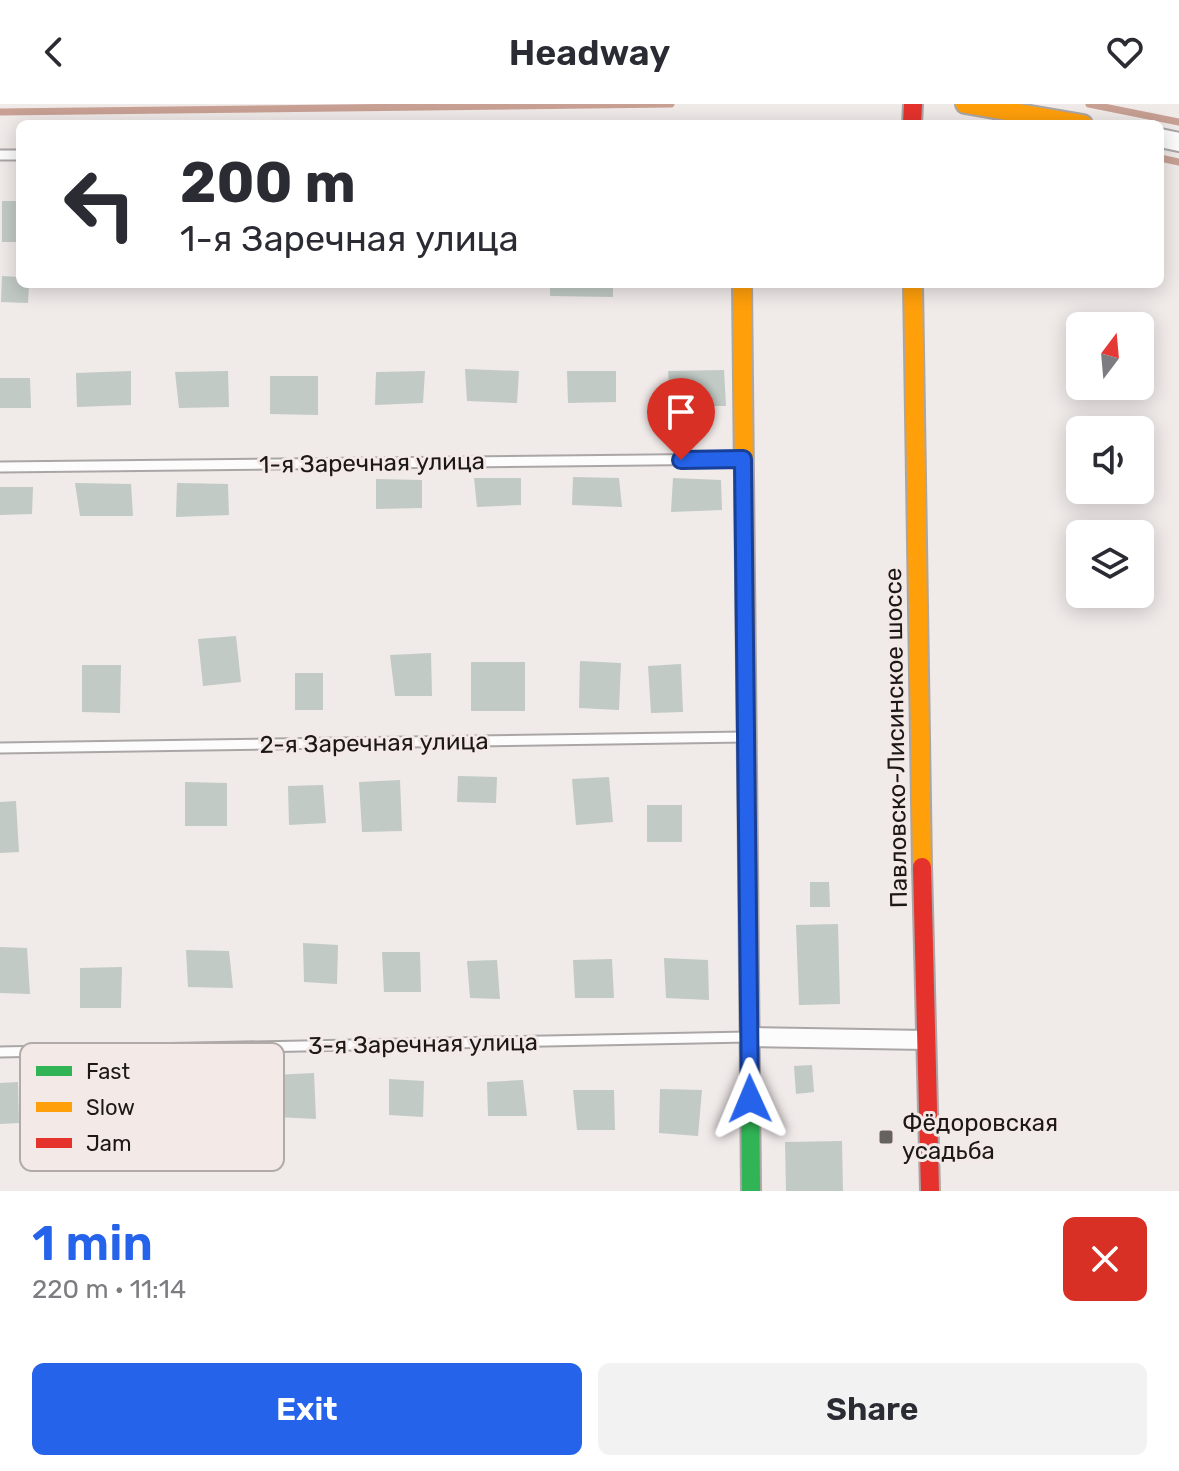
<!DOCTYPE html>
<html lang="en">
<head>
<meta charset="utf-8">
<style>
	:root { --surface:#fff; --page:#f2f2f3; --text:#2b2b33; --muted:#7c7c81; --accent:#2563eb }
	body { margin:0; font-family:Rubik,sans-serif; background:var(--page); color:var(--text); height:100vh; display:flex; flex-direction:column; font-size:30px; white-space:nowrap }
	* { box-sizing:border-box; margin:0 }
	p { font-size:26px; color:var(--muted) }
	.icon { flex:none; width:44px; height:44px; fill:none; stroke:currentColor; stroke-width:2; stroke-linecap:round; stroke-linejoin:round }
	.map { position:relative; height:1087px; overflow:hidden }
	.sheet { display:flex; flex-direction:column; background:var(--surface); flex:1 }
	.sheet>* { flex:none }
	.guide { position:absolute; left:16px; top:16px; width:1148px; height:168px; border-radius:12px; box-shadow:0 4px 20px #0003; background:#fff; color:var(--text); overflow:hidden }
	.needle { width:52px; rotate:16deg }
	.fabs { position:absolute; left:1066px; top:208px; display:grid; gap:16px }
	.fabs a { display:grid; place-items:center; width:88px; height:88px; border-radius:12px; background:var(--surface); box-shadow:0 4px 20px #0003; font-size:40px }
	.pin { position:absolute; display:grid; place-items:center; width:68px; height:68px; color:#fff; margin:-82px -34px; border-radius:50% 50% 50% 0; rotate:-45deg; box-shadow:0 0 8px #0007 }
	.pin .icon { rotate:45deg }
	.me { position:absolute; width:88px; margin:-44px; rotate:359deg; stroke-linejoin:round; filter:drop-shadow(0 0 6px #0008) }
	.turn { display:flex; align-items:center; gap:28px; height:168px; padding:0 32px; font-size:36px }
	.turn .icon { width:104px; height:104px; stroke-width:2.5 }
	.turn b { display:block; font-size:56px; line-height:68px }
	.round { display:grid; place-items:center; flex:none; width:84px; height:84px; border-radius:12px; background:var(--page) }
	.summary { display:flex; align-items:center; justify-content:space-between; height:136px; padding:0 32px }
	h1 { font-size:48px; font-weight:600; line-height:60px; color:var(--accent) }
	.cta { display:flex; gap:16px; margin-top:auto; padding:16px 32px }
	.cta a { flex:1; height:92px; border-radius:12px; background:var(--accent); color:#fff; font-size:32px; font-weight:600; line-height:92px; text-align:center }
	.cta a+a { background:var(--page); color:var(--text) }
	header { display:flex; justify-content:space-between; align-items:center; height:104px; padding:0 32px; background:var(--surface); font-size:36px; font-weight:600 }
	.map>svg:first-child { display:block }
</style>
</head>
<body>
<header><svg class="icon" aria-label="back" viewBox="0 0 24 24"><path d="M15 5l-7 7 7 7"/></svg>Headway<svg class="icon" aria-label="heart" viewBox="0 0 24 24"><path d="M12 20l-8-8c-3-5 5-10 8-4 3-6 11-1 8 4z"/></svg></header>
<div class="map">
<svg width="1179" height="1087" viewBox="0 0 1179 1087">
	<rect width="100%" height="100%" fill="#f0eae9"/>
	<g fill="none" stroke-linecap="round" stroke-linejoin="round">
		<path stroke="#c8a094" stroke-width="7" d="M 1089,0 L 1179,18
			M 0,8 L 671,0
			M 1160,54 L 1179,58"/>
	</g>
	<path fill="#c1cac4" d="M 2,97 L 20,97 L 20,138 L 2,138 Z
		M 2,172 L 20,173 L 20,180 L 29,180 L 28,199 L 1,198 Z
		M 550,180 L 613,180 L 613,193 L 550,192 Z
		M 465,265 L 519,267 L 517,299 L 467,297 Z
		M 724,266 L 726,302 L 671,302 L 668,267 Z
		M 131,267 L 131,301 L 77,303 L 76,269 Z
		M 228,267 L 229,303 L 179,304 L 175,268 Z
		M 425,267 L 423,299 L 375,301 L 376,268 Z
		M 567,267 L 616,267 L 616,298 L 568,299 Z
		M 270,272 L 318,272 L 318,311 L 270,310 Z
		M 0,274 L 30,274 L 31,304 L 0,304 Z
		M 573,373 L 619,374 L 622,403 L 572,401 Z
		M 474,374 L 521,374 L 521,401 L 477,403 Z
		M 673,374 L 721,376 L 722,406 L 671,408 Z
		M 376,375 L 422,376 L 422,404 L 376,405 Z
		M 75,379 L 131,380 L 133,412 L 80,412 Z
		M 177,379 L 228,380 L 229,411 L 176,413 Z
		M 0,383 L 33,383 L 32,410 L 0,411 Z
		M 236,532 L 241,578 L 203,582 L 198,535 Z
		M 431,549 L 432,592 L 395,592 L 390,551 Z
		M 580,557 L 621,559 L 619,606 L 579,604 Z
		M 471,558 L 525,558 L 525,607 L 471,607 Z
		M 681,560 L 683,608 L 651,609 L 648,562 Z
		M 82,561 L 121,561 L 120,609 L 82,608 Z
		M 295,569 L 323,569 L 323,606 L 295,606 Z
		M 458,672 L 497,673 L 496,699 L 457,698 Z
		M 609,673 L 613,718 L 576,721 L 572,675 Z
		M 400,676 L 402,727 L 362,728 L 359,678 Z
		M 185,678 L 227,679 L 227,722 L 185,722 Z
		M 323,681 L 326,719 L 289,721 L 288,682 Z
		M 16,697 L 19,748 L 0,749 L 0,698 Z
		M 647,701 L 682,701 L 682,738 L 647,738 Z
		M 810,778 L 829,778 L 830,803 L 810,803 Z
		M 838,820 L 840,900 L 799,901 L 796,821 Z
		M 303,839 L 338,841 L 337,880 L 304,878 Z
		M 0,843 L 27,844 L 30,890 L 0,889 Z
		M 186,846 L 229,847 L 233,884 L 188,883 Z
		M 382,848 L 420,848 L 421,888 L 384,888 Z
		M 664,854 L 708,856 L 709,896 L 666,894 Z
		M 612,855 L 614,894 L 575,894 L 573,856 Z
		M 497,856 L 500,895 L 470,894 L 467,857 Z
		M 122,863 L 121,904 L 80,904 L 80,864 Z
		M 812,961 L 814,988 L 796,990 L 794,962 Z
		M 314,969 L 316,1015 L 277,1013 L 274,971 Z
		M 389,975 L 424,977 L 423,1013 L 389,1011 Z
		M 523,976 L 527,1012 L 488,1012 L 487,978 Z
		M 18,978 L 19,1019 L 0,1020 L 0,979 Z
		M 660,985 L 702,986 L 698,1032 L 659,1029 Z
		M 573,986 L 614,986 L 615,1026 L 577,1026 Z
		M 842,1037 L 843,1087 L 786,1087 L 785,1038 Z"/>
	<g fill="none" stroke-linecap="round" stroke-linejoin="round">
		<g stroke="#aba6a6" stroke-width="13">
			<path id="lane" d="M 0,51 L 20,51
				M 0,363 L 741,355
				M 0,644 L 745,633
				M 0,948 L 748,933"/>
		</g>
		<g stroke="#aba6a6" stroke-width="22">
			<path id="street" d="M 1160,34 L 1179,38
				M 749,933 L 926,936"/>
		</g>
		<g stroke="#aba6a6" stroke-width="22">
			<path id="fast" d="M 748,761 L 751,1087"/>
		</g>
		<g stroke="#aba6a6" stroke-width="22">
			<path id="slow" d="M 965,0 L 1083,20
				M 742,180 L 748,761
				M 913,180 L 922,763"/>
		</g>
		<g stroke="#aba6a6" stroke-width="22">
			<path id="jam" d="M 912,20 L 913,0
				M 922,763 L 930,1087"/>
		</g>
		<use href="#lane" stroke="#fdfcfc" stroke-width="9"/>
		<use href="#street" stroke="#fdfcfc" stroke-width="18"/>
		<use href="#fast" stroke="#30b455" stroke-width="18"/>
		<use href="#slow" stroke="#ff9f0a" stroke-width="18"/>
		<use href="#jam" stroke="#e5322d" stroke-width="18"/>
	</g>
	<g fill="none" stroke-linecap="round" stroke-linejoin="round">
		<g stroke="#184099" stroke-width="20">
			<path id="route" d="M 681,356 L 743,355 L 750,995"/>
		</g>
		<use href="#route" stroke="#2563eb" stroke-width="14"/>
	</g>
	<rect fill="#666260" stroke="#f3e9e6" stroke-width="3" x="878" y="1025" width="16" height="16" rx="4"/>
	<g text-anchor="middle" stroke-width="6" stroke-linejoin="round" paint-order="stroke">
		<g font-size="24" fill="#1b1817" stroke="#f3e9e6">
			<text transform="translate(372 359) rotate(-1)" y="8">1-я Заречная улица</text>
			<text transform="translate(896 634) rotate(-91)" y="8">Павловско-Лисинское шоссе</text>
			<text transform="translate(374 639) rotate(-1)" y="8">2-я Заречная улица</text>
			<text transform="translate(423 940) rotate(-1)" y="8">3-я Заречная улица</text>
		</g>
		<g font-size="24" fill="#1b1817" stroke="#f3e9e6" text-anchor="start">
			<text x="902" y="1027">Фёдоровская<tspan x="902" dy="28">усадьба</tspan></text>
		</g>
	</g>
	<rect x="20" y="939" width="264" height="128" rx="12" fill="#f3e9e6" stroke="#b2aaa8" stroke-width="2"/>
	<rect x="36" y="962" width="36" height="10" fill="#30b455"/>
	<rect x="36" y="998" width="36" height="10" fill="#ff9f0a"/>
	<rect x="36" y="1034" width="36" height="10" fill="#e5322d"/>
	<g font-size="22" fill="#1b1817">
		<text x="86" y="975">Fast</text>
		<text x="86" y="1011">Slow</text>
		<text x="86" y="1047">Jam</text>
	</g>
</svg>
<div class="fabs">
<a><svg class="needle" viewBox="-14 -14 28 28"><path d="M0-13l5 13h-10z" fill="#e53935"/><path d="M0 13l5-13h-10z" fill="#7c7c81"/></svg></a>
<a><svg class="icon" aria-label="sound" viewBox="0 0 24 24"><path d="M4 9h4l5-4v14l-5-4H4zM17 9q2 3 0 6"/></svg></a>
<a><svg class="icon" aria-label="layers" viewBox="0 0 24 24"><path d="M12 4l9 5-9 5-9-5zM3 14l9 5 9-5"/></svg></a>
</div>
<div class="pin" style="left:681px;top:356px;background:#d93025"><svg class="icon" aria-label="arrive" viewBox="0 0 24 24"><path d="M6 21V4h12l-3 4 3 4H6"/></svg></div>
<svg class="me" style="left:750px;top:995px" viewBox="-20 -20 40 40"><path d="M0-17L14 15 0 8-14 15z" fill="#2563eb" stroke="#fff" stroke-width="4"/></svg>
<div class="guide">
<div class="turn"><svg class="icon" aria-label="left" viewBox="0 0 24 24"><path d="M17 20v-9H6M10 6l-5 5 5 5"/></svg><div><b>200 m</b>1-я Заречная улица</div></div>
</div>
</div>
<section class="sheet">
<div class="summary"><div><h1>1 min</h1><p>220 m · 11:14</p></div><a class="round" style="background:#d93025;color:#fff"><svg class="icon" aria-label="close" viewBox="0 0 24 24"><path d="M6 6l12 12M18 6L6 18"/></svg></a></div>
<div class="cta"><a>Exit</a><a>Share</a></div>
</section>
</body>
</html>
